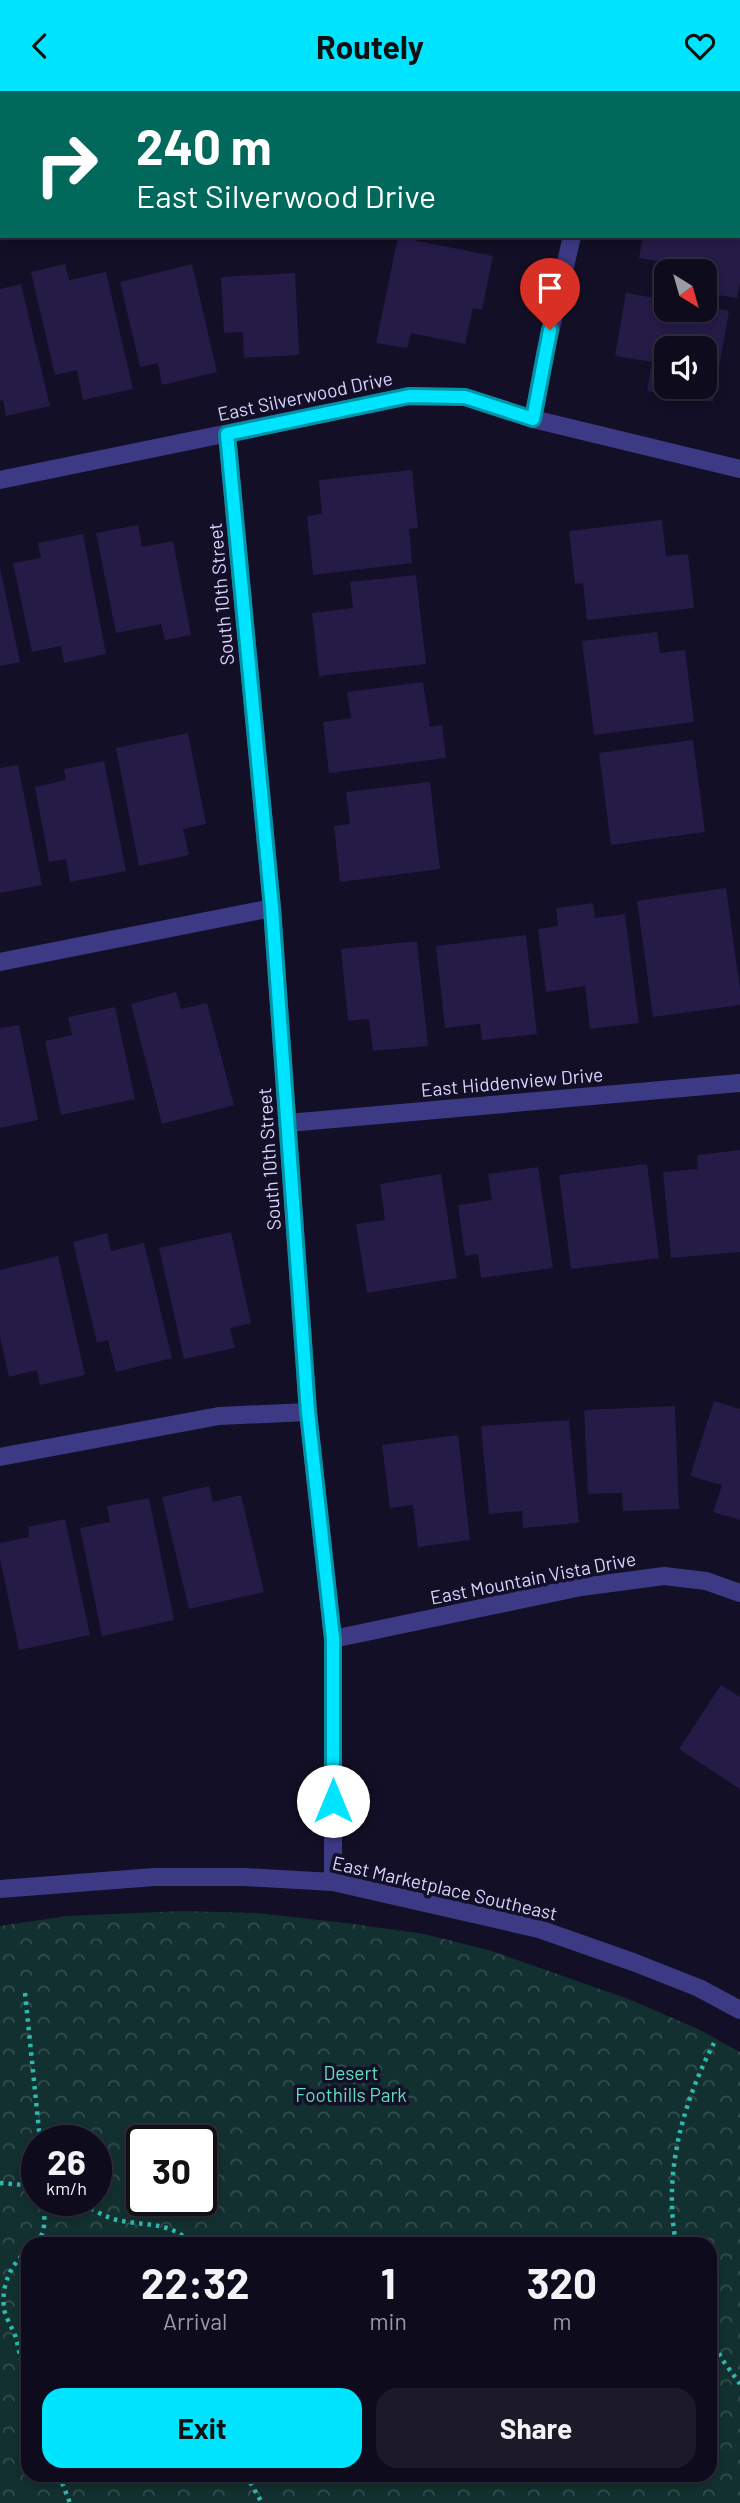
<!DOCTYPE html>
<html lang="en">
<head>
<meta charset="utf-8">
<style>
	:root { --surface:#0e0b1c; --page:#1c1929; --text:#f1f3f6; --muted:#9b9ba3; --line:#2e2b3b; --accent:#00e5ff }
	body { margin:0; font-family:Barlow,sans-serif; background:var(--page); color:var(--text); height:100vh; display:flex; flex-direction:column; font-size:26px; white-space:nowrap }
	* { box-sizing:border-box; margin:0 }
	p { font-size:23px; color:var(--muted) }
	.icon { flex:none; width:38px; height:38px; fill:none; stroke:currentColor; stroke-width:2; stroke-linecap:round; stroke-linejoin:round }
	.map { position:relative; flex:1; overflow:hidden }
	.details { position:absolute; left:21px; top:2146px; width:696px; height:245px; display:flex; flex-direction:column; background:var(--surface); border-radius:21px; box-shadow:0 4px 10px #0003,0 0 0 2px var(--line) }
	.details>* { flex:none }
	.hud { position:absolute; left:0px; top:0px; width:740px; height:147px; box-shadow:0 4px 10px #0003,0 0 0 2px var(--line); background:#00695c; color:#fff; overflow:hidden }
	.needle { width:46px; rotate:143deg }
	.buttons { position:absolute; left:654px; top:168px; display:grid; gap:14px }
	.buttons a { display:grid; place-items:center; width:63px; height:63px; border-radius:14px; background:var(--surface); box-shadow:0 4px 10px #0003,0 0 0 2px var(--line); font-size:35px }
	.speed { position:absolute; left:21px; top:2034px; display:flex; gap:14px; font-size:35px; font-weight:700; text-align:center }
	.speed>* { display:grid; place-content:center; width:91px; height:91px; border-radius:50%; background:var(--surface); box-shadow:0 4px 10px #0003,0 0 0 2px var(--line); line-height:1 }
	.speed small { font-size:18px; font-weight:400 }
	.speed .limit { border:4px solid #111; border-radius:10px; background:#fff; color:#111 }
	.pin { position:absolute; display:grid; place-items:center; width:60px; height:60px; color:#fff; margin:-72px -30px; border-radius:50% 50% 50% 0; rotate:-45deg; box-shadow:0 0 7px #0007 }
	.pin .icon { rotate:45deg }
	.me { position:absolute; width:77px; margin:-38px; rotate:0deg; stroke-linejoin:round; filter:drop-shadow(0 0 5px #0008) }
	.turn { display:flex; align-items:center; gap:24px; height:147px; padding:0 21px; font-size:32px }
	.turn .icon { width:91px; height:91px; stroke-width:2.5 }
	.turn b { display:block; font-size:49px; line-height:60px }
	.eta { display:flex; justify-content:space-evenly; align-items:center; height:119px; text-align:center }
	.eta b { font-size:42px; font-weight:700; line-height:49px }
	.primary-button { display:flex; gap:14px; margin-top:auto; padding:14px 21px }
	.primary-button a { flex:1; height:80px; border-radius:21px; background:var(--accent); color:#111; font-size:28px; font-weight:700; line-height:80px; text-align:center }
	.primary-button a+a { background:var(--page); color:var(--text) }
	header { display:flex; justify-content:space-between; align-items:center; height:91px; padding:0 21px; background:var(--accent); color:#111; font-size:32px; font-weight:700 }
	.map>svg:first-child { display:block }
</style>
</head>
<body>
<header><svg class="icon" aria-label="back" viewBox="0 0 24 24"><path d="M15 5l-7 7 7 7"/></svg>Routely<svg class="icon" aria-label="heart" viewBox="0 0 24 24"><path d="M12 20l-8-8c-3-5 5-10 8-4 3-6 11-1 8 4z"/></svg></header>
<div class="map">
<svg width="740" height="2412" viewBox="0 0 740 2412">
	<defs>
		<pattern id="park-crowns" width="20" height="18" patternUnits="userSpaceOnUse" patternTransform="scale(1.75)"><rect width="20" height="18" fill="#12302f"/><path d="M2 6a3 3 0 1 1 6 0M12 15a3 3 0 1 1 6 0" fill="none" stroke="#344d4e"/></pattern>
	</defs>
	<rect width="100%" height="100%" fill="#130f26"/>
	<path fill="url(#park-crowns)" fill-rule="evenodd" d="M 183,1820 L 257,1822 L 346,1832 L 424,1843 L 492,1860 L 631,1909 L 700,1939 L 740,1961 L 740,2412 L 0,2412 L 0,1835 L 67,1825 ZM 37,2049 L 96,2049 L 96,2109 L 37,2109 ZM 142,2049 L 201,2049 L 201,2109 L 142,2109 ZM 28,2152 L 710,2152 L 710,2384 L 28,2384 Z"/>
	<path fill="#241b47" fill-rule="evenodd" d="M 643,145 L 740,145 L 740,192 L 737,207 L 705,202 L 705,180 L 682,180 L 683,174 L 639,167 Z
		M 398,146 L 493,165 L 482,219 L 473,217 L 465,253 L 411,242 L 407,257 L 376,252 Z
		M 65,173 L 69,189 L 106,181 L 133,298 L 83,309 L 77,279 L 55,284 L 31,181 Z
		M 192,173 L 217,281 L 162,294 L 158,272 L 140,276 L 120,191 Z
		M 295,182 L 299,264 L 244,267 L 243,241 L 224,242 L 221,186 Z
		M 21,193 L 50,315 L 6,325 L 3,309 L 0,310 L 0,198 Z
		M 626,202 L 667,209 L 667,219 L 705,219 L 705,215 L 729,220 L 713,311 L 647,300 L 652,271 L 615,265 ZM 667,257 L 705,257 L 705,296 L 667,296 Z
		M 412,379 L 418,437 L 409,438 L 412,472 L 313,484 L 307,425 L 322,423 L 319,389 Z
		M 662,429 L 666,465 L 688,463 L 694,517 L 587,529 L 583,492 L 575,493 L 569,440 Z
		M 138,434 L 142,456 L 173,450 L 191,544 L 165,549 L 161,533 L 116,542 L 96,442 Z
		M 83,443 L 106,563 L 64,572 L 61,555 L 32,561 L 13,472 L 41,467 L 38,452 Z
		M 0,477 L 20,571 L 0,575 Z
		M 416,484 L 426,573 L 319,585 L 312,522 L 353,517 L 350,491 Z
		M 657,541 L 660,562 L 685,559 L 694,631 L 594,644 L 582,550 Z
		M 423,591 L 430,636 L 442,634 L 446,667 L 329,682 L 323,631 L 351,627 L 347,601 Z
		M 188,642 L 206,733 L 183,738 L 189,764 L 139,775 L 116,657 Z
		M 693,649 L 705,741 L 611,754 L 599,662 Z
		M 104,670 L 126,780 L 70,791 L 66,768 L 49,771 L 35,696 L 66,689 L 64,678 Z
		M 18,674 L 42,794 L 0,802 L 0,677 Z
		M 430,691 L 440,778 L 340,791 L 334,735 L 350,733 L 346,701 Z
		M 726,797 L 740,898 L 740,914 L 653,926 L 637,810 Z
		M 593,812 L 595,827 L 625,823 L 639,932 L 590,938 L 585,895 L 546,901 L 538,838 L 558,835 L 556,817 Z
		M 526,844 L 537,943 L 482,949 L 480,933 L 445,937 L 436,855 Z
		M 417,850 L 428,955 L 373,960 L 369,928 L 348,930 L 341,858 Z
		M 176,901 L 181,918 L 207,912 L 234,1014 L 162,1033 L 131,913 Z
		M 115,916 L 135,1008 L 61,1024 L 45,950 L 72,944 L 68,926 Z
		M 19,934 L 38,1029 L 0,1037 L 0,937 Z
		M 740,1059 L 740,1161 L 671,1167 L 663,1081 L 698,1078 L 697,1064 Z
		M 647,1073 L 659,1167 L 571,1178 L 559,1084 Z
		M 538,1076 L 553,1177 L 481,1187 L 478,1163 L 465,1165 L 458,1114 L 492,1109 L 488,1083 Z
		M 441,1083 L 457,1187 L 367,1202 L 356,1133 L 385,1129 L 380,1093 Z
		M 231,1141 L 251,1232 L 230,1237 L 235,1257 L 184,1268 L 159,1157 Z
		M 107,1142 L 111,1160 L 144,1152 L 172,1267 L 116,1281 L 108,1249 L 97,1252 L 73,1151 Z
		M 58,1165 L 85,1284 L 40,1294 L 37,1279 L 9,1286 L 0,1246 L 0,1179 Z
		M 714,1310 L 740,1318 L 740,1429 L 713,1421 L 722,1394 L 690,1385 Z
		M 675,1315 L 679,1418 L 623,1420 L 622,1402 L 588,1403 L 584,1319 Z
		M 569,1329 L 579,1432 L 523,1437 L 522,1420 L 489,1423 L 481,1335 Z
		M 458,1344 L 470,1449 L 418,1456 L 413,1414 L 390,1417 L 382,1354 Z
		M 209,1395 L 213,1411 L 241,1404 L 264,1501 L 189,1518 L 162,1406 Z
		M 149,1407 L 174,1529 L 102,1545 L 80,1437 L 110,1431 L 107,1415 Z
		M 65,1428 L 90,1544 L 19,1559 L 0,1467 L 0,1452 L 29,1446 L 28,1436 Z
		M 721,1594 L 740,1606 L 740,1698 L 679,1658 Z"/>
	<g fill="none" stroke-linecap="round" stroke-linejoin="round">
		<path stroke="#2fb8b0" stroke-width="4.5" stroke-dasharray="3.5 5" stroke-linecap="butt" d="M 25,1902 L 40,2049
			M 0,2092 L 37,2095
			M 76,2109 C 89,2116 102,2125 117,2129 C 142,2135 172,2130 190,2152
			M 36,2152 C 47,2141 45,2124 42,2109
			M 676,2152 C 663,2084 682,2013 714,1952
			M 28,2159 C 11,2173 1,2194 4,2217 C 5,2227 13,2237 16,2247 C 21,2268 26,2291 28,2312
			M 710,2248 L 724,2271 L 740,2293
			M 59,2384 L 70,2412
			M 246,2384 L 262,2412"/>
		<path stroke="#3d3a85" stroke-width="18" d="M 604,2 L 605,0
			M 533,328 L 545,263 L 572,145
			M 227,343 L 272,817 L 308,1321 L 333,1548 L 333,1791
			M 0,389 L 409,305 L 465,306 L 533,328 L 740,378
			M 0,871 L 272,817
			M 288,1032 L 740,992
			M 0,1366 L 219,1325 L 308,1321
			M 333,1548 L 581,1496 L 664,1485 L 706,1490 L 740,1502
			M 0,1798 L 154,1786 L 244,1786 L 333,1791 L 539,1838 L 633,1871 L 699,1897 L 740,1919"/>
	</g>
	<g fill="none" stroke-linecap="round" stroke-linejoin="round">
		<g stroke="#0095a6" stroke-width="18">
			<path id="route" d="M 333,1710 L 333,1548 L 308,1321 L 272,817 L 227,343 L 409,305 L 465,306 L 533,328 L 550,239"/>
		</g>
		<use href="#route" stroke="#00e5ff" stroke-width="12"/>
	</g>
	<g text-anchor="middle" stroke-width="7" stroke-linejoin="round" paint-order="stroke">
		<g font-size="19" fill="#d9d4ff" stroke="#130f26">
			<text transform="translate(305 305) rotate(-12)" y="7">East Silverwood Drive</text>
			<text transform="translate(221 503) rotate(-95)" y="7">South 10th Street</text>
			<text transform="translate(512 991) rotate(-5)" y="7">East Hiddenview Drive</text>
			<text transform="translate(269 1068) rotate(-94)" y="7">South 10th Street</text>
			<text transform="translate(533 1487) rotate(-11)" y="7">East Mountain Vista Drive</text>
			<text transform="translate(445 1797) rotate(13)" y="7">East Marketplace Southeast</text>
		</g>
		<g font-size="19" fill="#5fe0c0" stroke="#130f26">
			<text x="351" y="1989">Desert<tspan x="351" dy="22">Foothills Park</tspan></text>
		</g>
	</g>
</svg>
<div class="buttons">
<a><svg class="needle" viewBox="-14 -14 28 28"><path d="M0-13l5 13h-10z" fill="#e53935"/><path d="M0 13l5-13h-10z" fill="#9b9ba3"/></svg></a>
<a><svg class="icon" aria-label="sound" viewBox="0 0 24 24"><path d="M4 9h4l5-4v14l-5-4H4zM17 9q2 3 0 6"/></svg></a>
</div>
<div class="speed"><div>26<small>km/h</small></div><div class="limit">30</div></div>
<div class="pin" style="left:550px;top:239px;background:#d93025"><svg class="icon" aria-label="arrive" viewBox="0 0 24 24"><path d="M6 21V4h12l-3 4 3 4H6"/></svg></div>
<svg class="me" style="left:333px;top:1710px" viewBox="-20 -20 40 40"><circle r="19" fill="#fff"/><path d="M0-13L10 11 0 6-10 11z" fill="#00e5ff"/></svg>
<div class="hud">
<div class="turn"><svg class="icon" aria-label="right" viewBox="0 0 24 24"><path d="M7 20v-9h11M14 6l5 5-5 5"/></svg><div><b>240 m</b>East Silverwood Drive</div></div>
</div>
<section class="details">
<div class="eta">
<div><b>22:32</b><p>Arrival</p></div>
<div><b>1</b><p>min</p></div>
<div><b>320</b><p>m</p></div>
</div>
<div class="primary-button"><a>Exit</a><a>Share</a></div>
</section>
</div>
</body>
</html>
